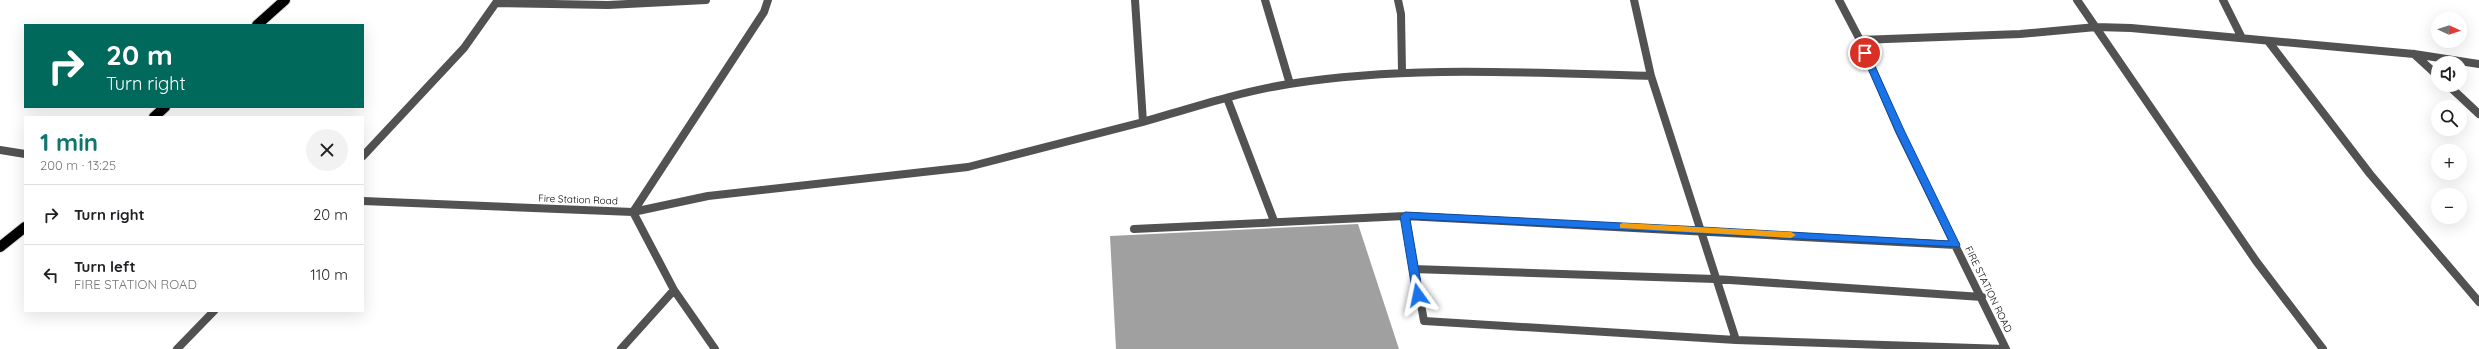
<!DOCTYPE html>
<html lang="en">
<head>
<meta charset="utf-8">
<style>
	:root { --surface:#fff; --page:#f2f2f2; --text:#202124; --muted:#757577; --line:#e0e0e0; --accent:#0f766e }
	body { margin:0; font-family:Quicksand,sans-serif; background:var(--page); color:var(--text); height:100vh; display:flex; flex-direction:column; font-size:15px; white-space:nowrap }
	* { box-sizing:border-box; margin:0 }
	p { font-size:13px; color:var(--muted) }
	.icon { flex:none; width:22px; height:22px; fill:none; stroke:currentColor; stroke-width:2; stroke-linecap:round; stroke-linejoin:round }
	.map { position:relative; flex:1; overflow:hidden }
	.details { position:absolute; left:24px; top:116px; width:340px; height:196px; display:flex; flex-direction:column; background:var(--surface); border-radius:0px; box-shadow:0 4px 16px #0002 }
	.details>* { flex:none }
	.hud { position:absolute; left:24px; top:24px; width:340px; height:84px; border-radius:0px; box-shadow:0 4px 16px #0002; background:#00695c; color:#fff; overflow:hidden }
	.needle { width:26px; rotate:93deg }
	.tools { position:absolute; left:2431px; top:12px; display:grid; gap:8px }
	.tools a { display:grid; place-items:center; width:36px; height:36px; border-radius:50%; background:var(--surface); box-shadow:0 4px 16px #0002; font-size:20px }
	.pin { position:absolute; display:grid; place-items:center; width:34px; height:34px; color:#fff; margin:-17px; border:2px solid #fff; border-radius:50%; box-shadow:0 1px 4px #0007 }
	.me { position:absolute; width:44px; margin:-22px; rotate:348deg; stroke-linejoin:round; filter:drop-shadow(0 0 3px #0008) }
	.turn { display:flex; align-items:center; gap:14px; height:84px; padding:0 16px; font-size:18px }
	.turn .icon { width:52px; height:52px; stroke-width:2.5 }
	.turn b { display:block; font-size:28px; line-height:34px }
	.round { display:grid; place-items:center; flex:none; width:42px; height:42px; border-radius:21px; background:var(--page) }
	.head { display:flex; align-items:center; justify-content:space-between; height:68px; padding:0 16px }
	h1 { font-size:24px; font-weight:700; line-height:30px; color:var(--accent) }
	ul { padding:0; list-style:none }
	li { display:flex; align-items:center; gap:12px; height:60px; padding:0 16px; border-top:1px solid var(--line) }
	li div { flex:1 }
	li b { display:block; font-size:15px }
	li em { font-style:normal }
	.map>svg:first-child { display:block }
</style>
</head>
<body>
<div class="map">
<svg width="2479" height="349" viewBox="0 0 2479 349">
	<rect width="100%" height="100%" fill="#fff"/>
	<path fill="#a0a0a0" d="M 1358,224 L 1399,349 L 1116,349 L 1110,236 Z"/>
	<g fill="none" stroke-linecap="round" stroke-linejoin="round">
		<g stroke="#dbdbdb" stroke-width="12">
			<path id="primary" d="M 257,25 L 285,0
				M 154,117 L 165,107
				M 0,247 L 25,227"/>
		</g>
		<path stroke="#525252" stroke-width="8" d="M 1265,0 L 1290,84
			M 1398,0 L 1401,14 L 1402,72
			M 1634,0 L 1651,76 L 1736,340
			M 1839,0 L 1860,40 L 1899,131 L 2006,349
			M 2077,0 L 2256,261 L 2323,349
			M 2223,0 L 2242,38
			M 496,3 L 608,5 L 706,0
			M 1860,40 L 2020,34 L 2096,27 L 2131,28 L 2414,54 L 2479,64
			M 2268,41 L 2370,174 L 2479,302
			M 2414,54 L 2438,76
			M 2448,85 L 2479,114
			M 1227,98 L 1274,221
			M 1143,122 C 1191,108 1239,92 1289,84 C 1409,65 1530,73 1651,76
			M 0,150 L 25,154
			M 363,156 L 464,48 L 498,0
			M 363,201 L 633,212 L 674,290 L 715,349
			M 633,212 L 708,196 L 968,167 L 1143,122 L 1135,0
			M 633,212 L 764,12 L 768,0
			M 1405,216 L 1424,321 L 1736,340 L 2005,349
			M 1134,229 L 1405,216 L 1956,245
			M 1413,269 L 1715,279 L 1982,297
			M 177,349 L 214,311
			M 621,349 L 674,290"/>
		<use href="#primary" stroke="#000" stroke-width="10"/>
	</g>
	<path fill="#1a73e8" stroke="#114b97" d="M 1865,50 L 1869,53 L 1904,130 L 1960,245 L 1959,247 L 1410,219 L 1423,295 L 1418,298 L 1413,295 L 1400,216 L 1405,212 L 1702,227 L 1949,241 L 1895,130 L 1861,53 Z"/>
	<path fill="#f59e0b" d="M 1623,223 L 1791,232 L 1796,235 L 1791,238 L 1620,228 L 1620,224 Z"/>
	<g text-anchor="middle" stroke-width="3" stroke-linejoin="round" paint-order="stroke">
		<g font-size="10" fill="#000" stroke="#fff">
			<text transform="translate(578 199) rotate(2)" y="4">Fire Station Road</text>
			<text transform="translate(1989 289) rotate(64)" y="4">FIRE STATION ROAD</text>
		</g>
	</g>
</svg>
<div class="tools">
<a><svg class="needle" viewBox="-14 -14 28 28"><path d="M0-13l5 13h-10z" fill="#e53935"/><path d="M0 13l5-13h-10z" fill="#757577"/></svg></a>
<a><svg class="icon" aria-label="sound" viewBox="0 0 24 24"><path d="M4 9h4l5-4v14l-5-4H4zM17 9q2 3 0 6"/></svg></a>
<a><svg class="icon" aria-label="search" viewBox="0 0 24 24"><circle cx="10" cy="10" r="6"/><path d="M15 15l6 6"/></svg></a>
<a>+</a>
<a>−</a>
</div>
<div class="pin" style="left:1865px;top:53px;background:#d93025"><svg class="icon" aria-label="arrive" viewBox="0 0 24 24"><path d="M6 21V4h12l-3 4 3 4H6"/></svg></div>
<svg class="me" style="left:1418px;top:295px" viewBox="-20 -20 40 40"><path d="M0-17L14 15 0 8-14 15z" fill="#1a73e8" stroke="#fff" stroke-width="4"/></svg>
<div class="hud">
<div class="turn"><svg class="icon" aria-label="right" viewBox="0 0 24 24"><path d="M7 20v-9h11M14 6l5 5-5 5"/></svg><div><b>20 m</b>Turn right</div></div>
</div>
<section class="details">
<div class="head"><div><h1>1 min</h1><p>200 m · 13:25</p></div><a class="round"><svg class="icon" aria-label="close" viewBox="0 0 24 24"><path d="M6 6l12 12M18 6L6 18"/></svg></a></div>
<ul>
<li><svg class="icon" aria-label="right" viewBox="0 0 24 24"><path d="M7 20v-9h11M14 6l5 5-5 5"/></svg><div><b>Turn right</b></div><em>20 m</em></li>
<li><svg class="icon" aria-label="left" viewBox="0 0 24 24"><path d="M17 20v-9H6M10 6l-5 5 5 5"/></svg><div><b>Turn left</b><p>FIRE STATION ROAD</p></div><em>110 m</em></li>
</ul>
</section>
</div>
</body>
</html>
